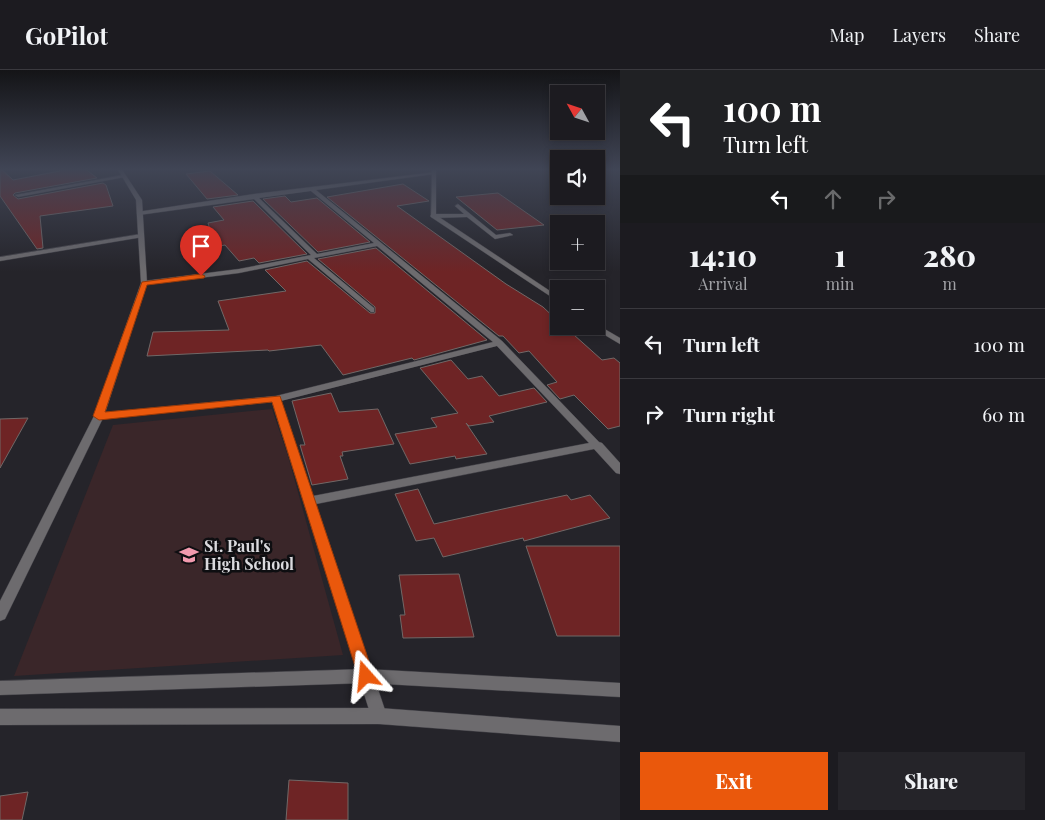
<!DOCTYPE html>
<html lang="en">
<head>
<meta charset="utf-8">
<style>
	:root { --surface:#1c1b20; --page:#252429; --text:#f1f3f6; --muted:#a0a1a5; --line:#3a393e; --accent:#ea580c }
	body { margin:0; font-family:"Playfair Display",serif; background:var(--page); color:var(--text); height:100vh; display:flex; flex-direction:column; font-size:19px; white-space:nowrap }
	* { box-sizing:border-box; margin:0 }
	p { font-size:16px; color:var(--muted) }
	.icon { flex:none; width:28px; height:28px; fill:none; stroke:currentColor; stroke-width:2; stroke-linecap:round; stroke-linejoin:round }
	.map { position:relative; flex:1; overflow:hidden }
	.sheet { display:flex; flex-direction:column; background:var(--surface); width:425px }
	.sheet>* { flex:none }
	.top-card { background:#202124; color:#fff; overflow:hidden }
	.needle { width:32px; rotate:310deg }
	.buttons { position:absolute; left:550px; top:15px; display:grid; gap:10px }
	.buttons a { display:grid; place-items:center; width:55px; height:55px; border-radius:0px; background:var(--surface); box-shadow:0 2px 8px #0003,0 0 0 1px var(--line); font-size:25px }
	.pin { position:absolute; display:grid; place-items:center; width:42px; height:42px; color:#fff; margin:-51px -21px; border-radius:50% 50% 50% 0; rotate:-45deg; box-shadow:0 0 5px #0007 }
	.pin .icon { rotate:45deg }
	.me { position:absolute; width:55px; margin:-28px; rotate:342deg; stroke-linejoin:round; filter:drop-shadow(0 0 4px #0008) }
	.turn { display:flex; align-items:center; gap:18px; height:105px; padding:0 20px; font-size:22px }
	.turn .icon { width:65px; height:65px; stroke-width:2.5 }
	.turn b { display:block; font-size:35px; line-height:42px }
	.lanes { display:flex; align-items:center; height:48px; padding:0 20px; background:#0003; justify-content:center; gap:25px; direction:ltr }
	.lanes .off { opacity:.35 }
	.eta { display:flex; justify-content:space-evenly; align-items:center; height:85px; text-align:center }
	.eta b { font-size:30px; font-weight:800; line-height:35px }
	.primary-button { display:flex; gap:10px; margin-top:auto; padding:10px 20px }
	.primary-button a { flex:1; height:58px; border-radius:0px; background:var(--accent); color:#fff; font-size:20px; font-weight:800; line-height:58px; text-align:center }
	.primary-button a+a { background:var(--page); color:var(--text) }
	ul { padding:0; list-style:none }
	li { display:flex; align-items:center; gap:15px; height:70px; padding:0 20px; border-top:1px solid var(--line) }
	li div { flex:1 }
	li b { display:block; font-size:19px }
	li em { font-style:normal }
	header { display:flex; align-items:center; gap:30px; box-sizing:border-box; height:70px; padding:0 25px; background:var(--surface); border-bottom:1px solid var(--line) }
	header strong { font-size:24px }
	nav { display:flex; gap:28px; margin-inline-start:auto; font-size:18px }
	main { display:flex; flex:1; min-height:0 }
	.map>svg:first-child { display:block }
</style>
</head>
<body>
<header>
<strong>GoPilot</strong>
<nav><a>Map</a><a>Layers</a><a>Share</a></nav>
</header>
<main>
<div class="map">
<svg width="620" height="750" viewBox="0 0 620 750">
	<rect width="100%" height="100%" fill="#25242a"/>
	<path fill="#3a2629" d="M 272,339 L 288,386 L 343,585 L 14,606 L 113,355 Z"/>
	<path fill="#6e2425" stroke="#716867" d="M 0,98 L 13,110 L 60,101 L 58,98 L 84,98 L 97,108 L 15,123 L 13,125 L 18,129 L 103,113 L 106,115 L 113,136 L 40,146 L 43,178 L 37,179 L 0,126 Z
		M 210,101 L 238,125 L 207,129 L 186,104 Z
		M 403,114 L 429,131 L 397,136 L 506,214 L 543,237 L 559,252 L 559,256 L 564,256 L 602,290 L 614,288 L 620,293 L 620,356 L 608,359 L 574,325 L 560,329 L 547,315 L 557,312 L 529,281 L 519,283 L 503,266 L 499,266 L 327,127 Z
		M 498,123 L 544,155 L 497,160 L 456,127 Z
		M 285,126 L 291,132 L 317,128 L 370,172 L 318,182 L 263,129 Z
		M 253,131 L 307,184 L 259,193 L 254,188 L 239,191 L 225,175 L 215,177 L 208,153 L 224,150 L 213,137 Z
		M 376,178 L 487,270 L 414,290 L 412,288 L 343,305 L 321,275 L 269,281 L 268,280 L 147,286 L 153,262 L 229,260 L 218,231 L 286,221 L 265,200 L 307,191 L 370,243 L 375,243 L 375,237 L 318,189 Z
		M 451,290 L 468,309 L 482,306 L 499,326 L 534,318 L 547,332 L 489,346 L 494,352 L 469,356 L 466,353 L 487,384 L 456,389 L 455,386 L 410,394 L 395,364 L 437,357 L 431,348 L 458,343 L 420,298 Z
		M 331,323 L 339,342 L 378,339 L 394,374 L 342,382 L 343,386 L 340,386 L 348,409 L 312,415 L 300,375 L 305,375 L 292,331 Z
		M 28,348 L 0,398 L 0,349 Z
		M 418,419 L 434,454 L 567,425 L 571,430 L 590,425 L 610,448 L 524,471 L 523,468 L 443,487 L 434,468 L 416,471 L 395,424 Z
		M 526,476 L 620,476 L 620,566 L 557,566 Z
		M 459,504 L 474,567 L 403,568 L 400,545 L 405,545 L 399,505 Z
		M 289,710 L 348,713 L 348,750 L 286,750 Z
		M 28,722 L 22,750 L 0,750 L 0,726 Z"/>
	<g fill="none" stroke-linecap="round" stroke-linejoin="round">
		<g stroke="#424147" stroke-width="1">
			<path id="service" d="M 458,134 L 496,165 L 510,163 L 513,165 L 495,169 L 467,147 L 433,148 L 430,146 L 433,144 L 464,144 L 455,136 Z"/>
		</g>
		<g stroke="#424147" stroke-width="1">
			<path id="minor" d="M 436,102 L 434,104 L 316,120 L 502,271 L 599,372 L 602,373 L 620,393 L 620,404 L 616,403 L 594,379 L 316,434 L 387,646 L 384,651 L 379,654 L 374,651 L 371,646 L 272,332 L 99,349 L 94,346 L 99,343 L 276,326 L 493,272 L 377,176 L 314,188 L 374,238 L 374,242 L 371,242 L 308,189 L 239,203 L 144,215 L 141,213 L 144,211 L 239,199 L 311,185 L 254,129 L 139,145 L 137,144 L 137,142 L 254,124 ZM 311,121 L 374,173 L 317,184 L 259,128 ZM 497,276 L 589,373 L 313,426 L 281,331 Z
				M 123,105 L 125,107 L 18,127 L 15,125 Z
				M 141,164 L 143,165 L 143,167 L 0,191 L 0,187 Z"/>
		</g>
		<g stroke="#424147" stroke-width="1">
			<path id="tertiary" d="M 117,98 L 121,98 L 142,130 L 147,213 L 104,346 L 5,549 L 0,551 L 0,531 L 94,346 L 141,213 L 136,130 Z
				M 432,98 L 436,98 L 436,145 L 559,227 L 559,232 L 431,147 Z
				M 596,254 L 620,268 L 620,274 L 593,258 L 592,256 L 596,256 Z
				M 366,599 L 620,613 L 620,627 L 366,613 L 0,625 L 0,611 Z
				M 379,638 L 620,656 L 620,672 L 379,654 L 0,655 L 0,639 Z"/>
		</g>
		<use href="#service" fill="#6d6b6e" fill-rule="evenodd"/>
		<use href="#minor" fill="#6d6b6e" fill-rule="evenodd"/>
		<use href="#tertiary" fill="#6d6b6e" fill-rule="evenodd"/>
	</g>
	<linearGradient id="sky" x2="0" y2="1"><stop stop-color="#141417"/><stop offset="0.49" stop-color="#404555"/><stop offset="1" stop-color="#404555" stop-opacity="0"/></linearGradient>
	<rect width="620" height="202" fill="url(#sky)"/>
	<path fill="#ea580c" stroke="#983908" d="M 201,204 L 205,206 L 204,208 L 147,215 L 105,342 L 280,326 L 374,606 L 372,611 L 366,614 L 360,611 L 358,606 L 272,332 L 99,350 L 93,346 L 142,212 Z"/>
	<defs>
		<g id="school-bare" transform="scale(1.5)"><path d="M0-5L7-2L0 1L-7-2ZM-4 1L0 2.5L4 1V4Q0 6-4 4Z" fill="#f29aae" stroke="#0e0e11" stroke-width="2.5" paint-order="stroke"/></g>
	</defs>
	<g fill-rule="evenodd">
		<use href="#school-bare" x="189" y="485"/>
	</g>
	<g text-anchor="middle" stroke-width="5" stroke-linejoin="round" paint-order="stroke">
		<g font-size="16" font-weight="bold" fill="#dadade" stroke="#0e0e11" text-anchor="start">
			<text x="204" y="482">St. Paul's<tspan x="204" dy="18">High School</tspan></text>
		</g>
	</g>
</svg>
<div class="buttons">
<a><svg class="needle" viewBox="-14 -14 28 28"><path d="M0-13l5 13h-10z" fill="#e53935"/><path d="M0 13l5-13h-10z" fill="#a0a1a5"/></svg></a>
<a><svg class="icon" aria-label="sound" viewBox="0 0 24 24"><path d="M4 9h4l5-4v14l-5-4H4zM17 9q2 3 0 6"/></svg></a>
<a>+</a>
<a>−</a>
</div>
<div class="pin" style="left:201px;top:206px;background:#d93025"><svg class="icon" aria-label="arrive" viewBox="0 0 24 24"><path d="M6 21V4h12l-3 4 3 4H6"/></svg></div>
<svg class="me" style="left:366px;top:606px" viewBox="-20 -20 40 40"><path d="M0-17L14 15 0 8-14 15z" fill="#ea580c" stroke="#fff" stroke-width="4"/></svg>
</div>
<section class="sheet">
<div class="top-card">
<div class="turn"><svg class="icon" aria-label="left" viewBox="0 0 24 24"><path d="M17 20v-9H6M10 6l-5 5 5 5"/></svg><div><b>100 m</b>Turn left</div></div>
<div class="lanes"><svg class="icon" aria-label="left" viewBox="0 0 24 24"><path d="M17 20v-9H6M10 6l-5 5 5 5"/></svg><svg class="icon off" aria-label="ahead" viewBox="0 0 24 24"><path d="M12 20V5M6 11l6-6 6 6"/></svg><svg class="icon off" aria-label="right" viewBox="0 0 24 24"><path d="M7 20v-9h11M14 6l5 5-5 5"/></svg></div>
</div>
<div class="eta">
<div><b>14:10</b><p>Arrival</p></div>
<div><b>1</b><p>min</p></div>
<div><b>280</b><p>m</p></div>
</div>
<ul>
<li><svg class="icon" aria-label="left" viewBox="0 0 24 24"><path d="M17 20v-9H6M10 6l-5 5 5 5"/></svg><div><b>Turn left</b></div><em>100 m</em></li>
<li><svg class="icon" aria-label="right" viewBox="0 0 24 24"><path d="M7 20v-9h11M14 6l5 5-5 5"/></svg><div><b>Turn right</b></div><em>60 m</em></li>
</ul>
<div class="primary-button"><a>Exit</a><a>Share</a></div>
</section>
</main>
</body>
</html>
